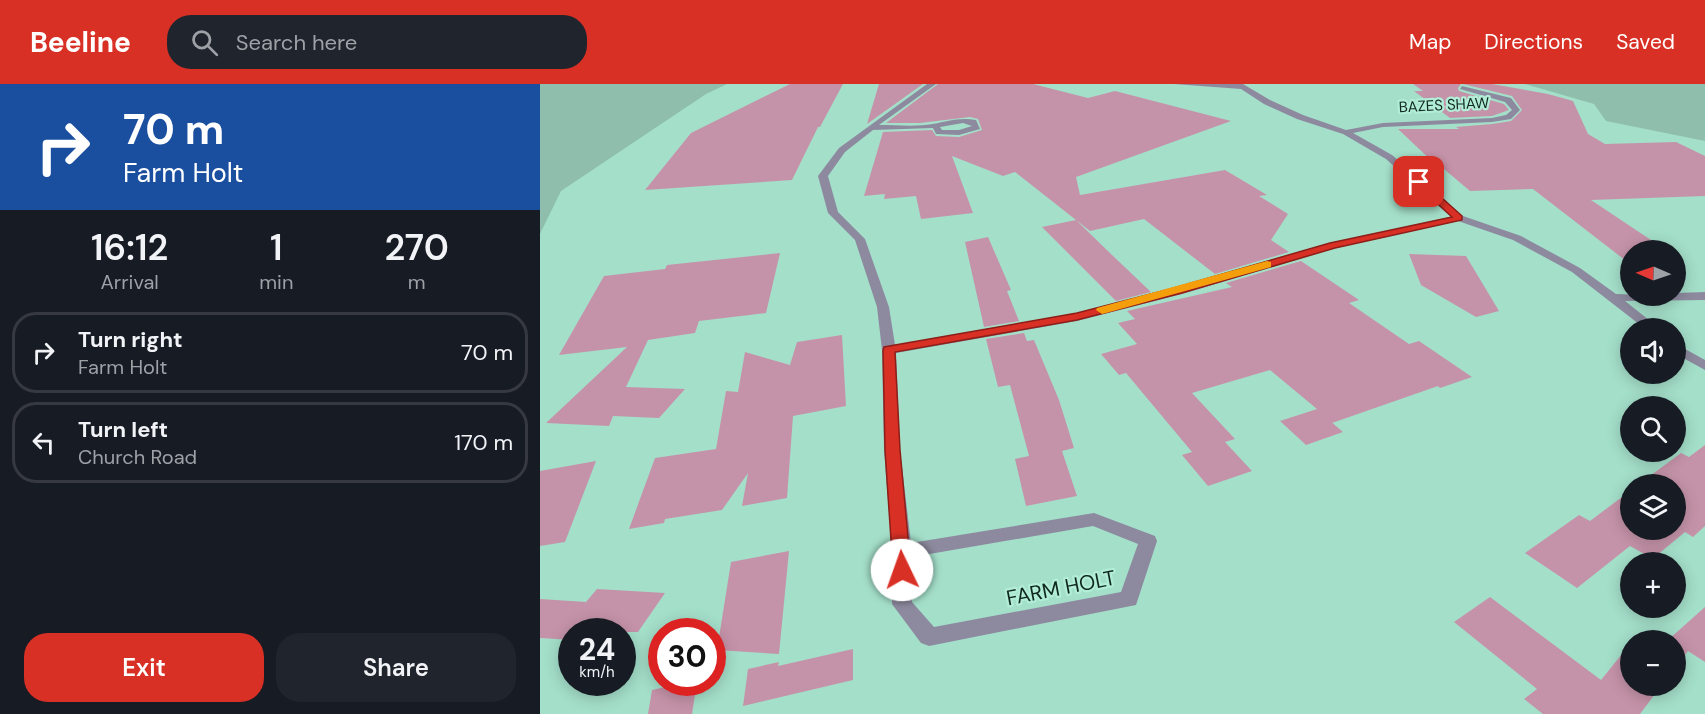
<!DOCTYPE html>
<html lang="en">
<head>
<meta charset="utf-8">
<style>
	:root { --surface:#171b24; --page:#20242c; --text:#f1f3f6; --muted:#9ea1a6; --line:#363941; --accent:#d93025 }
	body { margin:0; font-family:"DM Sans",sans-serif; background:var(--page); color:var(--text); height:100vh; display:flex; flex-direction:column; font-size:22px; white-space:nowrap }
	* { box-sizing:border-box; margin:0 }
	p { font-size:20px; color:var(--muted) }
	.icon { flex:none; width:33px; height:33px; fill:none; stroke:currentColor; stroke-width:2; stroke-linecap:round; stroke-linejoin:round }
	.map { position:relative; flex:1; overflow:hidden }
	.sheet { display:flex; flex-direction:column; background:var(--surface); width:540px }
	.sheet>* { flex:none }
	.hud { background:#1a4fa0; color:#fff; overflow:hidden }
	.needle { width:39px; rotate:272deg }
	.tools { position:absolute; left:1080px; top:156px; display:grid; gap:12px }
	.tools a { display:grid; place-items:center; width:66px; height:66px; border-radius:50%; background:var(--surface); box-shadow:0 3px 15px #0003; font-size:30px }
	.speed { position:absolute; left:18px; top:534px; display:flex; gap:12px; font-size:30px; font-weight:700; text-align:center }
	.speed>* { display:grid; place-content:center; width:78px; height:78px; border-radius:50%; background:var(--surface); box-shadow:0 3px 15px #0003; line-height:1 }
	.speed small { font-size:15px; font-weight:400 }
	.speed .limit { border:9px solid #d22; background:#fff; color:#111 }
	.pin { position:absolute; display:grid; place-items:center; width:51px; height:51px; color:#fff; margin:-26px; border-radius:12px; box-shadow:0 3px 9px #0006 }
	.me { position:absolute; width:66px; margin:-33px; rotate:357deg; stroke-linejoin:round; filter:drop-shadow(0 0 4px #0008) }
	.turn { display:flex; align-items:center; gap:21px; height:126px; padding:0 24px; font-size:27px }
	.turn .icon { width:78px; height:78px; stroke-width:2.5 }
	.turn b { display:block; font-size:42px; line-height:51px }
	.eta { display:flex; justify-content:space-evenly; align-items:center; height:102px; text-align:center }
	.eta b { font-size:36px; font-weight:600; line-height:42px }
	.action { display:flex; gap:12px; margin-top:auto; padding:12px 24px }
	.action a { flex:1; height:69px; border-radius:24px; background:var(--accent); color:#fff; font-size:24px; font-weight:600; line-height:69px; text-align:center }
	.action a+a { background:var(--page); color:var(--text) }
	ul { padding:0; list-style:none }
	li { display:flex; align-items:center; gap:18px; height:81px; margin:0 12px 9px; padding:0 12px; border:3px solid var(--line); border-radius:24px }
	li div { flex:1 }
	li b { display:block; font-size:22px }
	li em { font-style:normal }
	header { display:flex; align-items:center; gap:36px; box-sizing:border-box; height:84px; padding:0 30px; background:var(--accent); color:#fff }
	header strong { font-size:28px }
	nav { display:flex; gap:33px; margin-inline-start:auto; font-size:21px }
	.search { width:420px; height:54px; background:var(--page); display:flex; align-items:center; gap:15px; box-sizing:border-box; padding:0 21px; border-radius:24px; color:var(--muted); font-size:22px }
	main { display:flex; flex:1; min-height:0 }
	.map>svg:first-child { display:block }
</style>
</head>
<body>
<header>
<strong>Beeline</strong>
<div class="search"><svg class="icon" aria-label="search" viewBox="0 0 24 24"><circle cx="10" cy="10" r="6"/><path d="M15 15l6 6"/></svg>Search here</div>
<nav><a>Map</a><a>Directions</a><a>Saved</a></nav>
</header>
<main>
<section class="sheet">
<div class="hud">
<div class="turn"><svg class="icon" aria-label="right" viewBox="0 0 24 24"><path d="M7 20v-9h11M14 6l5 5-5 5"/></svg><div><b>70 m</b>Farm Holt</div></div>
</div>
<div class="eta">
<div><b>16:12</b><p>Arrival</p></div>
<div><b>1</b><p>min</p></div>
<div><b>270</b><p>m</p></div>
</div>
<ul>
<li><svg class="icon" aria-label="right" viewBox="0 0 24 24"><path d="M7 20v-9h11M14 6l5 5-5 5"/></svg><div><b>Turn right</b><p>Farm Holt</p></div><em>70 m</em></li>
<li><svg class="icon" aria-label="left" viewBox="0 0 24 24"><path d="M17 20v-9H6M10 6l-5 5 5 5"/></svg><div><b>Turn left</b><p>Church Road</p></div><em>170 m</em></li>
</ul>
<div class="action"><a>Exit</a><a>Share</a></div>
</section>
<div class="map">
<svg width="1165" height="630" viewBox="0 0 1165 630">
	<rect width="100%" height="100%" fill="#a4dfca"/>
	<path fill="#8fbead" d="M 0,0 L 187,0 L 166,10 L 21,107 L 0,150 Z
		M 985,0 L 1165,0 L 1165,57 L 1066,37 L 1054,20 Z"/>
	<path fill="#c593a9" d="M 250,0 L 303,0 L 280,43 L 278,43 L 252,96 L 105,106 L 151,49 Z
		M 339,0 L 383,0 L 327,40 Z
		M 398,0 L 493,0 L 548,14 L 575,7 L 691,37 L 536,93 L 540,111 L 685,86 L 727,111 L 719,112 L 748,130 L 731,156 L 749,168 L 675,190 L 604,135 L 550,147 L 475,88 L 463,92 L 412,72 L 433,129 L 381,135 L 376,112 L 344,115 L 345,110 L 324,112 L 343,48 L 392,46 L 396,52 L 419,53 L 442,46 L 438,35 L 430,33 L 380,39 L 346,39 Z
		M 873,0 L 921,0 L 918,4 L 919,7 L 964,20 L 969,26 L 952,32 L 910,34 L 874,7 L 883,7 Z
		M 923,0 L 952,0 L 1008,10 L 1033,17 L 1048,50 L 1065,60 L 1136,58 L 1165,72 L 1165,112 L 1051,116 L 1126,166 L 1090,166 L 1090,180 L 993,105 L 930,107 L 898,80 L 895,80 L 858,45 L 919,45 L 916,43 L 952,40 L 971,37 L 982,26 L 972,12 Z
		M 536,136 L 572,171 L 611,208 L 576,217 L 502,143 Z
		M 448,153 L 471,206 L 467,207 L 479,237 L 444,243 L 425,158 Z
		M 240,169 L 226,229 L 159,237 L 155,249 L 108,256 L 86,303 L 145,305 L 119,334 L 73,332 L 69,342 L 6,339 L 87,263 L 19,271 L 64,192 L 125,185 L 127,181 Z
		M 869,170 L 926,172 L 959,227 L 936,233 L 881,201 Z
		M 761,177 L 819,216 L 809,219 L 869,260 L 879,257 L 932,293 L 900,304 L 898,302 L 792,339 L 789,336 L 803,348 L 766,361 L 740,337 L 777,325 L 730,286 L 652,309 L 695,355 L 685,358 L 712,387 L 668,402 L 642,371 L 652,368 L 586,289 L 579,291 L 561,270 L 597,260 L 578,239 L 595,235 L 587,227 L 692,203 L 686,199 Z
		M 484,249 L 487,257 L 494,256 L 519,316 L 534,364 L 522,367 L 537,412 L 486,422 L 475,375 L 489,372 L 470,301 L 458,303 L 446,255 Z
		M 302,251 L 306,322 L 253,332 L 247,414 L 202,422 L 208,389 L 182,426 L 125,435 L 124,439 L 89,445 L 115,374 L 176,365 L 186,307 L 198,308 L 205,268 L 250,281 L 257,258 Z
		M 1165,361 L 1165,442 L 1153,453 L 1145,448 L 1116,472 L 1108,472 L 1090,462 L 1037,504 L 985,469 L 1039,431 L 1050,437 L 1090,407 L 1090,446 L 1136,446 L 1136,400 L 1099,400 L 1141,369 L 1149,373 Z
		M 56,377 L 25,458 L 0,462 L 0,387 Z
		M 249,467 L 239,570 L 177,566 L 191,478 Z
		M 57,505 L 125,509 L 98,548 L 32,548 L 32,556 L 0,554 L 0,515 L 46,518 Z
		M 950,513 L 1061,596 L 1090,560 L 1090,602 L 1121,602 L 1100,630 L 1003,630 L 984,615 L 997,605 L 914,538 Z
		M 1165,523 L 1165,578 L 1148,567 L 1136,583 L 1136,556 L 1128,556 Z
		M 313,565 L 313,596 L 203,622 L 208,585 L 239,578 L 238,582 Z
		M 146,598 L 157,598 L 152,630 L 108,630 L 112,606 Z"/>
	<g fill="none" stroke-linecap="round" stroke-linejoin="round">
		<path fill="#8d8a9f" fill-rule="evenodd" d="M 387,0 L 396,0 L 339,41 C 357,41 376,43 393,40 C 408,37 420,33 436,36 L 440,45 L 419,51 L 396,50 L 393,44 L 333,46 L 305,68 L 288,92 L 298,128 L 325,155 L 349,223 L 355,261 L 537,229 L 634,204 L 789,159 L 911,133 L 846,75 L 803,50 L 757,35 L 724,20 L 701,5 L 634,0 L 703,0 L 730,16 L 763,31 L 806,46 L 843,39 L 952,34 L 966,31 L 972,26 L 965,18 L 920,5 L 922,2 L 971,14 L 980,26 L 971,35 L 952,38 L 843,43 L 813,49 L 852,71 L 923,132 L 981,152 L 1040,184 L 1076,210 L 1136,212 L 1136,209 L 1165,208 L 1165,216 L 1085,217 L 1119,244 L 1104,244 L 1032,188 L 973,156 L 918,137 L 795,164 L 642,210 L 537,237 L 356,269 L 360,366 L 371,459 L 554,429 L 615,452 L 617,457 L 596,521 L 389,562 L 381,559 L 352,520 L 352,468 L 344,366 L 342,266 L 337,223 L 315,156 L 288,129 L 278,92 L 299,64 ZM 423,39 L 432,42 L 419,46 L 402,46 L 400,43 ZM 553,442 L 598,460 L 581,508 L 394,543 L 372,518 L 372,473 Z
			M 1136,260 L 1165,276 L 1165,286 L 1136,270 Z"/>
	</g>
	<path fill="#d93025" stroke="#8d1f18" stroke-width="1.5" d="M 876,96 L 882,96 L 922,132 L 922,136 L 795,164 L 642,209 L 537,236 L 355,268 L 360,366 L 371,486 L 369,490 L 362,492 L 356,490 L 353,486 L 345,366 L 343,266 L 344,263 L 537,229 L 634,204 L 790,159 L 912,133 L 876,100 Z"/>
	<path fill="#f59e0b" d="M 727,177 L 731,178 L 731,183 L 566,229 L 562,230 L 556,226 L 557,224 Z"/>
	<g text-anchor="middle" stroke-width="4.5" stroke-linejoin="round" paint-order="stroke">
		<g font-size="15" fill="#102820" stroke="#b1edd7">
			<text transform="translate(904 21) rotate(-3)" y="5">BAZES SHAW</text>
		</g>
		<g font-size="21" fill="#102820" stroke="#b1edd7">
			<text transform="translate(521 504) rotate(-11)" y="7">FARM HOLT</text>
		</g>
	</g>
</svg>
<div class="tools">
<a><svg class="needle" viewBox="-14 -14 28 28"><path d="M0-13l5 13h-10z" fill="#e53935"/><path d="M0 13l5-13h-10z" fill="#9ea1a6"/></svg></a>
<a><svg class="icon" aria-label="sound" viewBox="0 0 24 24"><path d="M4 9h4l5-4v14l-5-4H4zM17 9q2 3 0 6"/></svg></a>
<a><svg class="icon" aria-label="search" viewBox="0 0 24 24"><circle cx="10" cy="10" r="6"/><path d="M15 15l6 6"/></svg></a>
<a><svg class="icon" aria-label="layers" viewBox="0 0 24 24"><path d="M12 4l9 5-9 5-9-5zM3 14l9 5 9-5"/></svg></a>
<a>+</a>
<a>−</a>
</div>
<div class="speed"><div>24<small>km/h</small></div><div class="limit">30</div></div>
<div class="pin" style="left:879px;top:98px;background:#d93025"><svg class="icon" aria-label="arrive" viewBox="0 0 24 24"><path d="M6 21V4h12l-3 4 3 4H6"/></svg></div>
<svg class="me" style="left:362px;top:486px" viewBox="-20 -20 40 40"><circle r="19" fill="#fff"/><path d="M0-13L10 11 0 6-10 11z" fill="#d93025"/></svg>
</div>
</main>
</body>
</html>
